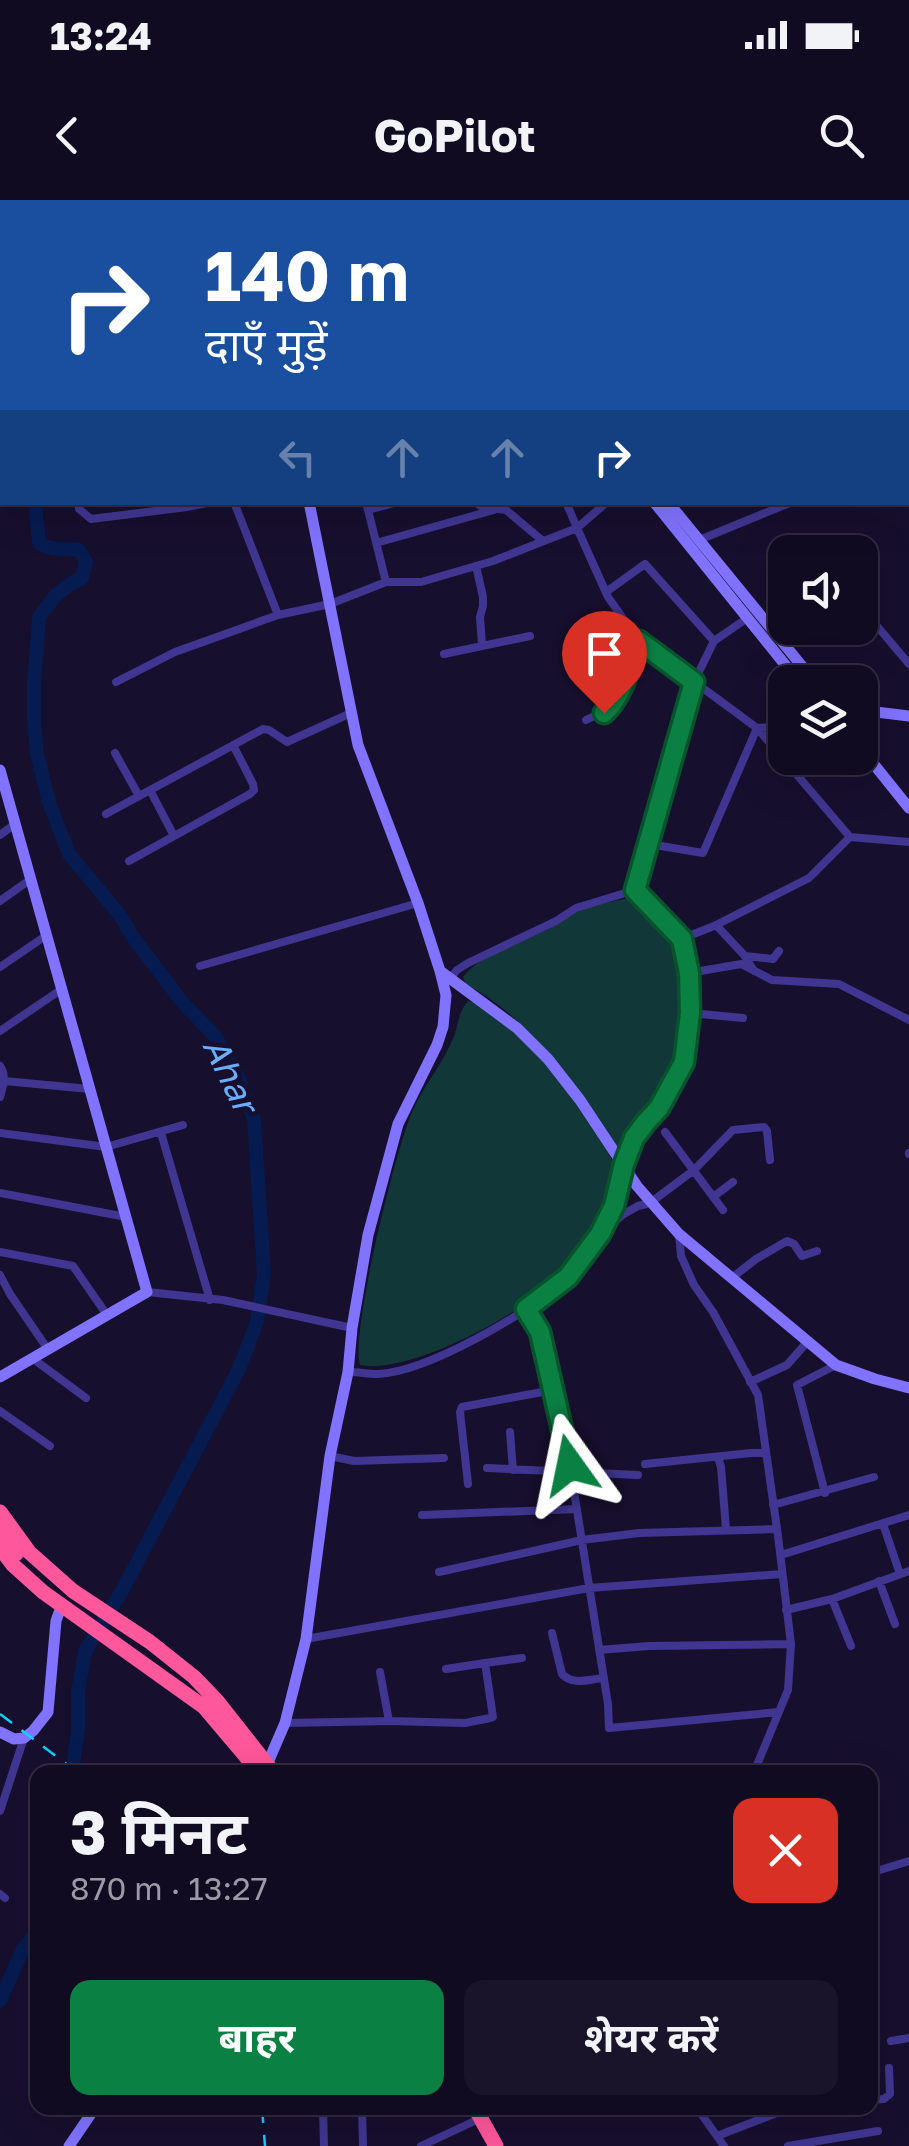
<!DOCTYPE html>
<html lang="hi">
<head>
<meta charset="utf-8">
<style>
	:root { --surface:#110b22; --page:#1a142a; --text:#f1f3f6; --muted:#9c9ba5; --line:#302b40; --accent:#0b8043 }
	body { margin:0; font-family:"Golos Text","Noto Sans Devanagari",sans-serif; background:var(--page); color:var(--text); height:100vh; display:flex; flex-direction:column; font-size:38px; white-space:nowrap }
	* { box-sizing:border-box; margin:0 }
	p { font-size:32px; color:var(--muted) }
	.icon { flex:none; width:55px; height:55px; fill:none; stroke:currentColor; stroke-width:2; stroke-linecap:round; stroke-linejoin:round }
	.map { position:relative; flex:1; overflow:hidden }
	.sheet { position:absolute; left:30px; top:1565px; width:848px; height:350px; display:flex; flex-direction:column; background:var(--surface); border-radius:20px; box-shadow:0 10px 40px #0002,0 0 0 2px var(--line) }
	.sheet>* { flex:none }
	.banner { position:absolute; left:0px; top:0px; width:910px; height:305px; box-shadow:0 10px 40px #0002,0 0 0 2px var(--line); background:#1a4fa0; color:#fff; overflow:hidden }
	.controls { position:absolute; left:768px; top:335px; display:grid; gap:20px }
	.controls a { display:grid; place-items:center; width:110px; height:110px; border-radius:20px; background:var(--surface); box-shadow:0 10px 40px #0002,0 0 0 2px var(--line); font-size:50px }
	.pin { position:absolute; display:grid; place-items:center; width:85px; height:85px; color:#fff; margin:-102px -42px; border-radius:50% 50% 50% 0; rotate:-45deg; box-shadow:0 0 10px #0007 }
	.pin .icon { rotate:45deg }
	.me { position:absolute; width:110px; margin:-55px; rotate:348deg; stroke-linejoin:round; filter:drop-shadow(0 0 8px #0008) }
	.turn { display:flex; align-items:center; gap:35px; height:210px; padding:0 40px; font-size:45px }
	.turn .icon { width:130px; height:130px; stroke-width:2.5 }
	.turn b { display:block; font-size:70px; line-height:85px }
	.lanes { display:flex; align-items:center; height:95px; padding:0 40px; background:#0003; justify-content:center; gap:50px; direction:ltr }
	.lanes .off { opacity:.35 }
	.round { display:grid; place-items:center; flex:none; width:105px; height:105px; border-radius:20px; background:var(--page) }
	.overview { display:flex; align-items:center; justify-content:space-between; height:170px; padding:0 40px }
	h1 { font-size:60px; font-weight:700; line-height:75px }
	.action { display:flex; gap:20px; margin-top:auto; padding:20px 40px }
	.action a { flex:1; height:115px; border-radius:20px; background:var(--accent); color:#fff; font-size:40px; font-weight:700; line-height:115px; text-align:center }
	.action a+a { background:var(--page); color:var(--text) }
	.status { display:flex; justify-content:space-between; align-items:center; height:70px; padding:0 50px; background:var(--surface); direction:ltr }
	.status svg { height:28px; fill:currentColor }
	header { display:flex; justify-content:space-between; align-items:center; height:130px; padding:0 40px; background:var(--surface); font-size:45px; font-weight:700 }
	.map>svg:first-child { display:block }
</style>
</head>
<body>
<div class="status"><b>13:24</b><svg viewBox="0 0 49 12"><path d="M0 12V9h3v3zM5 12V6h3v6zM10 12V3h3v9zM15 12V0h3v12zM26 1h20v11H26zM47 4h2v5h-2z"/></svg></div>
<header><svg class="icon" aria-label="back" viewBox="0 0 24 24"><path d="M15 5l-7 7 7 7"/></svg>GoPilot<svg class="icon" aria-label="search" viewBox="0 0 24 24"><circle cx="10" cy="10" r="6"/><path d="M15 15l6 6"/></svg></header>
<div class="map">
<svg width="909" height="1946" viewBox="0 0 909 1946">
	<rect width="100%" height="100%" fill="#170f2e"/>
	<path fill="#123738" d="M 633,697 C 652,710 670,728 679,750 C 692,783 684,850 670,881 C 659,906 636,921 626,946 L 620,948 L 614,945 C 574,884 531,819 466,784 L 463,777 C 479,754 526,740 552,727 C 561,722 570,715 579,711 C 597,704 615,701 633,697 Z
		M 468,801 C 495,805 532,847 549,868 C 566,890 612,945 615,971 C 618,1002 581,1056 559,1077 C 524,1113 410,1175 360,1165 C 350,1134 395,954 410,917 C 421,888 443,865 454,836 C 459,823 458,812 468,801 Z"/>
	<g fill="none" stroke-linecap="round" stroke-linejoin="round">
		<path stroke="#061b50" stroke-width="14" d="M 0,162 L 2,164
			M 35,302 L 39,343 C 55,352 63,347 79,350 L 86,362 L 82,378 L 69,385 L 56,395 L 39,417 L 34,484 L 34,522 L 37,554 L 49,603 L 69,654 L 119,714 L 135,740 L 183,803 L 215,836 L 238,876 L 254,919 L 264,1074 L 257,1122 L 239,1169 L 123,1389 L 85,1451 L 78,1492 L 78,1530 L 72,1572
			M 0,1801 L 23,1749 L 38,1731"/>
		<path stroke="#403691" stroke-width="8" d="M 0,0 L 2,4
			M 31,0 L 33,2
			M 95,0 L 96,2
			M 376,0 L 377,2
			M 512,0 L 515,2
			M 579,0 L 579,2
			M 615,0 L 616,2
			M 758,0 L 759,2
			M 318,2 L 322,0
			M 470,2 L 472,0
			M 651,2 L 656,0
			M 730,2 L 735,0
			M 768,2 L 775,0
			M 908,255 L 909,254
			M 78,302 L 79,309 L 91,319 L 187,307
			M 234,302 L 278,415 L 330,404 L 386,382 L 421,382 L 493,361 L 577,328 L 608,397 L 639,441 L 757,528 L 785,526
			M 366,302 L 386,382
			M 475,302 L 482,307 L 506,310 L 543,341
			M 566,302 L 577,328 L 607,302
			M 185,303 L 187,307 L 212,302
			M 368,310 L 398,302
			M 699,340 L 792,302
			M 376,343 L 494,310
			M 476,366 L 483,397 L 483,406 L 480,417 L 482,445
			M 606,392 L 645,364 L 714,441
			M 860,406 L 909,464
			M 444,454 L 530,436
			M 116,482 L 175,452 L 278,415
			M 586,520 L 611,508 L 639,441
			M 115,553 L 139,596
			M 150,590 L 174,636
			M 106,614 L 263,529 L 269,530 L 287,542 L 351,513
			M 0,635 L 15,624
			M 649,644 L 703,653 L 757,528 L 850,637 L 909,642
			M 129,661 L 250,594 L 254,590 L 253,584 L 233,545
			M 635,690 L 694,482 L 714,441 L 746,419
			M 0,701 L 31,679
			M 716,725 L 744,755 L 754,771
			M 745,756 L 773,759 L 779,751
			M 200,766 L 418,703
			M 0,767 L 47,735
			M 689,773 L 741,764 L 772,780 L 839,784 L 909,820
			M 451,777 L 457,770 L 468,763 L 556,721 L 576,708 L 635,690 L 681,739 L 714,726 L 809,678 L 850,637
			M 690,813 L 743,818
			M 0,831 L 62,789
			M 0,866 C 7,876 3,886 0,897
			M 4,881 L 90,889
			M 665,932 L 723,1010
			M 0,933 L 106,947 L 183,925
			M 161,933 L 210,1100
			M 909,953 L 909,954
			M 0,993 L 126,1017
			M 713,997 L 733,982
			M 604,1032 L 622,1015 L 638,1006 L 650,1003 L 694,970 L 733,930 L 764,927 L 767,931 L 770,960
			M 679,1034 L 681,1056 L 694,1085 L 713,1112 L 758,1195 L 778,1336 L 791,1444 L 788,1490 L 754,1572
			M 0,1052 L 73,1066 L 107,1115
			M 0,1075 L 10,1094 L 47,1148
			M 733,1077 L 756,1059 L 787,1041 L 794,1044 L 802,1056 L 817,1051
			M 147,1092 L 223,1100 L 352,1128
			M 526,1109 L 541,1132 L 571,1273 L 608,1504 L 609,1528 L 779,1512
			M 32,1158 L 86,1198
			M 348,1172 C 358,1172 368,1174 378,1174 C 427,1172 531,1112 567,1078 C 579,1067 590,1050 599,1036 C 618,1007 618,974 632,943 C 641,924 658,912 668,894 C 695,845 693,792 681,739
			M 750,1182 L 787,1165 L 808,1141
			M 0,1211 L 50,1246
			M 510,1232 L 513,1270
			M 330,1256 L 354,1261 L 444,1258
			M 718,1257 L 721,1267 L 726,1329
			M 645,1264 L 751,1253 L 766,1253
			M 487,1268 L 638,1275
			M 468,1284 L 460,1212 L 462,1207 L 553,1190
			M 825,1293 L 797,1185 L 836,1165
			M 773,1305 L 874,1277
			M 422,1315 L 577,1309
			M 883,1324 L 900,1374
			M 781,1355 L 909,1315
			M 439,1372 L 582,1340 L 639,1333 L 777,1329
			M 879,1381 L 895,1424
			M 832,1399 L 851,1446
			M 786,1410 L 832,1399 L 909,1371
			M 552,1433 L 562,1474 C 573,1486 589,1479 604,1478
			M 306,1439 L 589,1388 L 782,1374
			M 599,1450 L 649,1446 L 791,1444
			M 446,1469 L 485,1463
			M 380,1472 L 389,1521
			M 285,1523 L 389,1521 L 465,1523 L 490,1518 L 493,1517 L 485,1463 L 522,1458
			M 0,1611 L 24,1538
			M 870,1673 L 909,1661
			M 0,1694 L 5,1698
			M 891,1841 L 909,1838
			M 870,1900 L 884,1899 L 890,1894 L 889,1868
			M 323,1908 L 324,1946
			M 362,1908 L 363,1946
			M 697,1908 L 724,1946
			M 717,1936 L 787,1909 L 802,1908
			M 421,1946 L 481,1918
			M 788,1946 L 878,1931"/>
		<path stroke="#8173ff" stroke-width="11" d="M 178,0 L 180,2
			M 395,0 L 399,2
			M 410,0 L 414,2
			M 848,2 L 856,0
			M 654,302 L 799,482
			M 668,302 L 815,482
			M 860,515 L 868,511 L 909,516
			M 860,547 L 909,608
			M 0,570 L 147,1092 L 0,1177
			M 440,771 L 517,828 L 548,859 L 580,900 L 637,986 L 679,1034 L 836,1165 L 875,1179 L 909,1188
			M 0,1532 L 14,1539 L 24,1538 L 33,1531 L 48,1512 L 56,1421 L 62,1404
			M 266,1567 L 285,1523 L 306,1439 L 330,1256 L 348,1172 L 352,1128 L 368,1035 L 398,924 L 437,845 L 443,827 L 446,795 L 440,771 L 418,703 L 358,545 L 309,302
			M 69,1946 L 95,1908"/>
		<path stroke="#ff579b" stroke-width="15" d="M 0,1312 L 29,1352 L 73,1391 L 150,1442 L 194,1477 L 217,1501 L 273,1572
			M 0,1332 L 16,1354
			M 0,1348 L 13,1365 L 43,1392 L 204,1507 L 259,1572
			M 475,1908 L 496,1946"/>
		<path stroke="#08d4ff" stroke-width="2.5" stroke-dasharray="15 12" stroke-linecap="butt" d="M 0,1514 L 77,1572
			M 262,1908 L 265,1946"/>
	</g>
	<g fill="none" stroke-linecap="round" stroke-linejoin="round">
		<g stroke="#07532c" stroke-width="25">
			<path id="route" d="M 570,1265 L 540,1132 L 526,1109 L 568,1077 L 600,1034 L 614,1006 L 624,964 L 634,938 L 646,922 L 659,908 L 684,862 L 690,813 L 689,773 L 682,739 L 635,690 L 694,482 L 639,441 C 630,464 623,496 604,513"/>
		</g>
		<use href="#route" stroke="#0b8043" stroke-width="18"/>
	</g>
	<g text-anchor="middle" stroke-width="10" stroke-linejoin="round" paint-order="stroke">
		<g font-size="35" font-style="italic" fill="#6aafff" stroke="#170f2e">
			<text transform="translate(230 875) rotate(64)" y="12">Ahar</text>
		</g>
	</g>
</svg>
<div class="controls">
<a><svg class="icon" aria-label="sound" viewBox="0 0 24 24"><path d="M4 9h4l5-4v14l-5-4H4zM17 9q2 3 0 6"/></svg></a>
<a><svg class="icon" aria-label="layers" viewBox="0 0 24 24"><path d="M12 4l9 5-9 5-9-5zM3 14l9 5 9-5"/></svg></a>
</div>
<div class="pin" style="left:604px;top:513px;background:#d93025"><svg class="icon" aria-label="arrive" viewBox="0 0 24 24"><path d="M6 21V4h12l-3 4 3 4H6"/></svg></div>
<svg class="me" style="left:570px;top:1265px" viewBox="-20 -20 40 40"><path d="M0-17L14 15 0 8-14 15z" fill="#0b8043" stroke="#fff" stroke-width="4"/></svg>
<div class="banner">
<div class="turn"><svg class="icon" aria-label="right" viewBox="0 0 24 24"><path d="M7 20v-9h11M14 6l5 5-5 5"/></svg><div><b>140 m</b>दाएँ मुड़ें</div></div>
<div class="lanes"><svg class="icon off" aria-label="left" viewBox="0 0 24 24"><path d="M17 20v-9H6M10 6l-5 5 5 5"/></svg><svg class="icon off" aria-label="ahead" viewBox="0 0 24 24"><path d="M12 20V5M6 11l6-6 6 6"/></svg><svg class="icon off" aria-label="ahead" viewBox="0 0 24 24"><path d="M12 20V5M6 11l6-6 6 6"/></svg><svg class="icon" aria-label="right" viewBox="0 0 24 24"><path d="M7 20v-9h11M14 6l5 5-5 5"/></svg></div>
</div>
<section class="sheet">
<div class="overview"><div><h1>3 मिनट</h1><p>870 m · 13:27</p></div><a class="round" style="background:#d93025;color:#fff"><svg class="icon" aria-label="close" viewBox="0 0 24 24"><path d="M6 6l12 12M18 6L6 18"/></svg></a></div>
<div class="action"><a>बाहर</a><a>शेयर करें</a></div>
</section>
</div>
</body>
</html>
